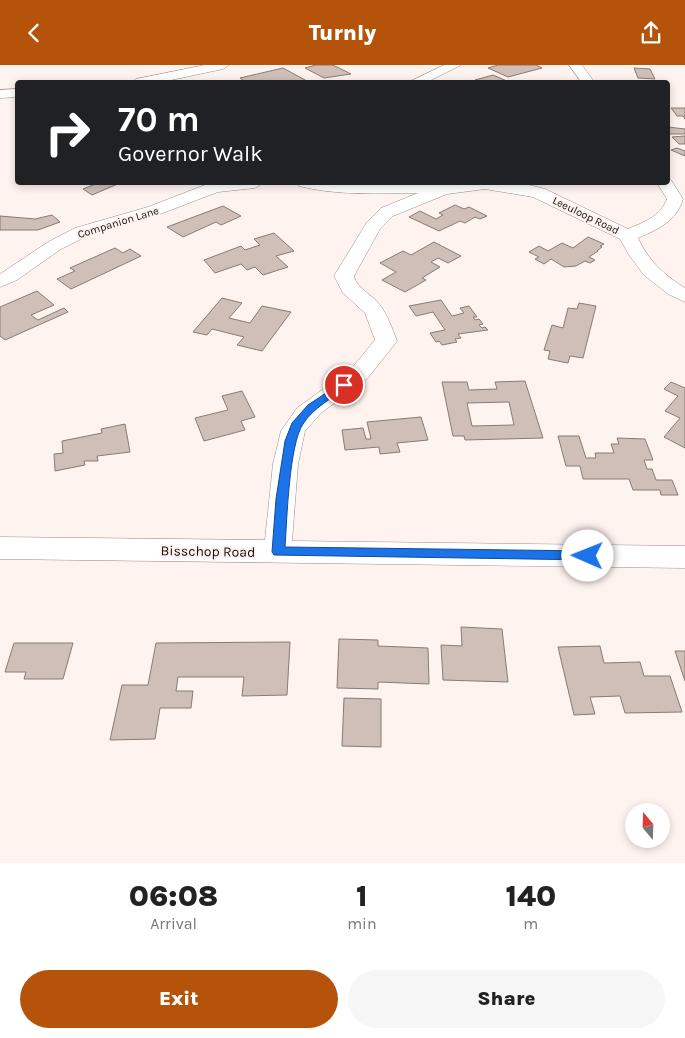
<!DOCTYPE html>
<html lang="en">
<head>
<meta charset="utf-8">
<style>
	:root { --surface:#fff; --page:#f6f6f6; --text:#222; --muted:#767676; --accent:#b45309 }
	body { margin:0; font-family:Karla,sans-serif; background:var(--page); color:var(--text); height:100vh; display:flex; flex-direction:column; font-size:19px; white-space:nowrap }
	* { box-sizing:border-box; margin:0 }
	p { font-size:16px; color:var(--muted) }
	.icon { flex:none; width:28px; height:28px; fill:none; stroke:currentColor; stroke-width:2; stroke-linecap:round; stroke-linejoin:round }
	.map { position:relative; height:798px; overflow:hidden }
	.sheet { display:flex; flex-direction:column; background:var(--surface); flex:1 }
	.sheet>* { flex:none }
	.hud { position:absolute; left:15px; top:15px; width:655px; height:105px; border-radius:5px; box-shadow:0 2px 8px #0003; background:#202124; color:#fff; overflow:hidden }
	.needle { width:32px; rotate:341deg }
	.buttons { position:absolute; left:625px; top:738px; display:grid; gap:10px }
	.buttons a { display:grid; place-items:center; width:45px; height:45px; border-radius:50%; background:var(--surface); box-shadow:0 2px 8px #0003; font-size:25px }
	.pin { position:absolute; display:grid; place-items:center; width:42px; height:42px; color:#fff; margin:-21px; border:2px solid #fff; border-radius:50%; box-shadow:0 1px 5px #0007 }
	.me { position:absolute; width:55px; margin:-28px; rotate:271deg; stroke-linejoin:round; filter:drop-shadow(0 0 4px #0008) }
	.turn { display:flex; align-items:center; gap:18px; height:105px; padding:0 20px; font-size:22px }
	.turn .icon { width:65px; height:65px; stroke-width:2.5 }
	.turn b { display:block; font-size:35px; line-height:42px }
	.eta { display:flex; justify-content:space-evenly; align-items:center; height:85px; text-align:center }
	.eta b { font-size:30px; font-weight:800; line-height:35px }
	.action { display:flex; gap:10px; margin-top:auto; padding:10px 20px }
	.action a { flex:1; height:58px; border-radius:30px; background:var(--accent); color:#fff; font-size:20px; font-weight:800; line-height:58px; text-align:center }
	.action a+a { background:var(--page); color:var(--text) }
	header { display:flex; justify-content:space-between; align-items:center; height:65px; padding:0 20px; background:var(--accent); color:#fff; font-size:22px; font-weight:800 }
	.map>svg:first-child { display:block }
</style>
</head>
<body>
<header><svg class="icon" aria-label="back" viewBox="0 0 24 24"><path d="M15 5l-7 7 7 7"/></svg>Turnly<svg class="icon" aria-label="share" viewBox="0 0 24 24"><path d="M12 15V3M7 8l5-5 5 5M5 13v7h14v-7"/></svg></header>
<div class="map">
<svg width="685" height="798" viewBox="0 0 685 798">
	<rect width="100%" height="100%" fill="#fef3ef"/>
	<path fill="#cfbfb8" stroke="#897a74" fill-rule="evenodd" d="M 316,0 L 333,0 L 351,9 L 324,13 L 305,3 Z
		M 498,0 L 536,0 L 542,3 L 508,12 L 488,3 Z
		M 283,3 L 307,16 L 246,18 L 240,13 Z
		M 634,3 L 650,4 L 655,14 L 638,13 Z
		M 493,10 L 509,17 L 469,18 L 476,15 L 475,15 Z
		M 671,43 L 685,43 L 685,54 L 683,51 L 677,51 Z
		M 668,62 L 685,64 L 685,69 L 668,69 Z
		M 685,71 L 685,79 L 679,79 L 672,72 Z
		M 677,83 L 685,86 L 685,91 L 671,85 Z
		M 98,118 L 120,118 L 92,130 L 83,124 Z
		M 455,140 L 464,144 L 469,142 L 487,151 L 480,154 L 475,152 L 465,158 L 460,156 L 439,166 L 409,152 L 420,146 L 436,154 L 443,150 L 439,148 Z
		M 223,141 L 241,151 L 221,160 L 216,157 L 183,172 L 167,162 Z
		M 52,150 L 60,157 L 38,165 L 0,165 L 0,151 L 35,154 Z
		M 274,168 L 294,186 L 276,191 L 288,202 L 263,210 L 255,202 L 247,205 L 241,199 L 215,208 L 204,195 L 241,181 L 245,185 L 260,180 L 254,174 Z
		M 588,172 L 604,179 L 600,181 L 602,182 L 597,186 L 598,186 L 589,192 L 595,195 L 590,198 L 585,196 L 576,201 L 564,202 L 551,194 L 544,199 L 535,194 L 539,192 L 529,187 L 539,181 L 548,186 L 562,178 L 573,183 Z
		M 434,177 L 461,191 L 448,198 L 438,193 L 431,197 L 440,202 L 422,213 L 426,215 L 405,227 L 382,215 L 396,207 L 380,198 L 403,186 L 411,190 Z
		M 115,183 L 123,188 L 130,184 L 141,191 L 71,224 L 57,214 L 75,206 L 70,203 Z
		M 37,226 L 54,240 L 31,250 L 38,255 L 64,243 L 68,247 L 5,275 L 0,271 L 0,242 Z
		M 222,233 L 242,238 L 229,253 L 250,258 L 262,241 L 291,247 L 262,286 L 237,280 L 244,272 L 212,264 L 207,270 L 193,267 Z
		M 441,235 L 452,251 L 464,248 L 460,243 L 469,241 L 477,252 L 473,252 L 475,255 L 479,254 L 483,259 L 479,260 L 482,263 L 485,262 L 488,265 L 458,269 L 461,273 L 455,274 L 457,277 L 442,280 L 439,276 L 436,277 L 430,268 L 445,265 L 433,247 L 416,251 L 409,241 Z
		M 579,238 L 596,241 L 583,293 L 570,291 L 568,298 L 548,294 L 550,286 L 544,285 L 552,260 L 563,263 L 568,243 L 577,244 Z
		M 525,316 L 543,373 L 465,375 L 464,371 L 453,371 L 442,317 L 467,317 L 469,325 L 497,324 L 495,317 ZM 509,337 L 514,360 L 472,361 L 467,338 Z
		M 671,317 L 685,323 L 685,383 L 664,372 L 680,353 L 665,346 L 678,331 L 664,324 Z
		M 242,326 L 255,352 L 241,356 L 245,365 L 204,376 L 195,353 L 228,345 L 222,331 Z
		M 421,352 L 428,375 L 397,378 L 400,387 L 380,389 L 379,382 L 345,385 L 342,365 L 363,363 L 366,374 L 371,374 L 367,357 Z
		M 125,359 L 130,387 L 97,391 L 98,396 L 84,396 L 85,400 L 55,406 L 54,389 L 63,388 L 62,376 L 102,368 L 101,364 Z
		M 558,371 L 579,371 L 586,393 L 596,393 L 595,388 L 614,388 L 611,379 L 619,379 L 617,373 L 645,374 L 653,395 L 644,395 L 647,404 L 652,404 L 656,415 L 672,415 L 678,430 L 661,430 L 660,425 L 633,425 L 629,414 L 583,414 L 580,401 L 566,401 Z
		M 461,562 L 502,564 L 508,617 L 443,615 L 441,580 L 462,581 Z
		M 339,574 L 378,575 L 378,581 L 428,583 L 429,619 L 378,617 L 378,624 L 337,623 Z
		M 290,577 L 287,630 L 242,631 L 244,612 L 178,612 L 176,626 L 193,626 L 191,643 L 160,643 L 155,674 L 110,675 L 122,620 L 148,620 L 156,578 Z
		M 14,578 L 73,578 L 63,614 L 24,614 L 26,607 L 5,607 Z
		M 600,581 L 604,598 L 640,597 L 644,611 L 670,611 L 682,647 L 625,648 L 620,631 L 590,632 L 595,649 L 574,650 L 558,582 Z
		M 675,586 L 685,586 L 685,616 Z
		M 344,633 L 381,634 L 381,682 L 342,681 Z"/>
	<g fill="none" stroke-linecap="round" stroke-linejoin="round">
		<g stroke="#9c8d86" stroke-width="1">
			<path id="street" d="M 205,0 L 229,0 L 223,4 L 157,18 L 130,18 L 136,14 Z
				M 444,0 L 461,0 L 425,18 L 407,18 Z
				M 569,0 L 582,0 L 595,18 L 582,18 Z
				M 18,24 L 18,32 L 0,33 L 0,25 Z
				M 668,114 L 671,115 L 683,134 C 676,157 658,164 638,173 C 648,195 664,210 685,223 L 685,237 L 668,229 L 644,210 L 629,190 L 620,174 L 533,132 L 485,124 L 447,129 L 393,151 L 380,164 L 354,211 C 357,224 372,229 380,240 C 388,251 392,263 397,276 L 367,314 L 321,348 L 305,366 L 298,399 L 292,476 L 685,481 L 685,503 L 0,494 L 0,472 L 265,475 L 273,399 L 281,366 L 297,343 L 351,304 L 375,275 L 365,248 L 343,228 L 334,211 L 367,157 L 381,143 L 418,128 C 379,128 337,131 299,121 L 297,118 L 521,118 L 545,124 L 628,164 C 644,157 660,152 667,134 L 657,118 L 668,118 Z
				M 203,118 L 263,118 L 255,123 L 218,127 L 160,149 L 87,171 L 61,184 L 17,215 L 0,222 L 0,209 L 48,177 L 75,163 L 148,142 L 205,120 Z"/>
		</g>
		<use href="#street" fill="#fff" fill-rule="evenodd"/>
	</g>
	<path fill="#1a73e8" stroke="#114b97" d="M 344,316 L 349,320 L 348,322 C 332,333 313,343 303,359 C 289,380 287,454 285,482 L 588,486 L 595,491 L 593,495 L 274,490 L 272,487 L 276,434 L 285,376 L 292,358 L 308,340 Z"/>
	<g text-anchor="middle" stroke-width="4" stroke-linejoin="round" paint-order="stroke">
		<g font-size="11" fill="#150f0d" stroke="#fef3ef">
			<text transform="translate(586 150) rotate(26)" y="4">Leeuloop Road</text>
			<text transform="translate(118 157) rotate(-17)" y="4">Companion Lane</text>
		</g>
		<g font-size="14" fill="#150f0d" stroke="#fef3ef">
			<text transform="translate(208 486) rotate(1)" y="5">Bisschop Road</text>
		</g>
	</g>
</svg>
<div class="buttons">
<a><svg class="needle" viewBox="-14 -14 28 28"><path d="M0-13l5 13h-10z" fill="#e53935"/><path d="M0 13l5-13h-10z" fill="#767676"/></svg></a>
</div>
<div class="pin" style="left:344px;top:320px;background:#d93025"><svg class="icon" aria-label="arrive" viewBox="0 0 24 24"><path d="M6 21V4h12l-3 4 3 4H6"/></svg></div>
<svg class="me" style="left:588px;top:491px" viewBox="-20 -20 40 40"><circle r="19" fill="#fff"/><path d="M0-13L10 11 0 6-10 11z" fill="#1a73e8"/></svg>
<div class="hud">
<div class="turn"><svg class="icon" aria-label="right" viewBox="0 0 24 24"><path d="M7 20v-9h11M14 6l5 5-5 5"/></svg><div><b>70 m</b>Governor Walk</div></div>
</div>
</div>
<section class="sheet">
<div class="eta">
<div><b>06:08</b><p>Arrival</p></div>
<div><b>1</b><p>min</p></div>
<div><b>140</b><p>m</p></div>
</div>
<div class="action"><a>Exit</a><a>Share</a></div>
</section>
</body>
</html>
